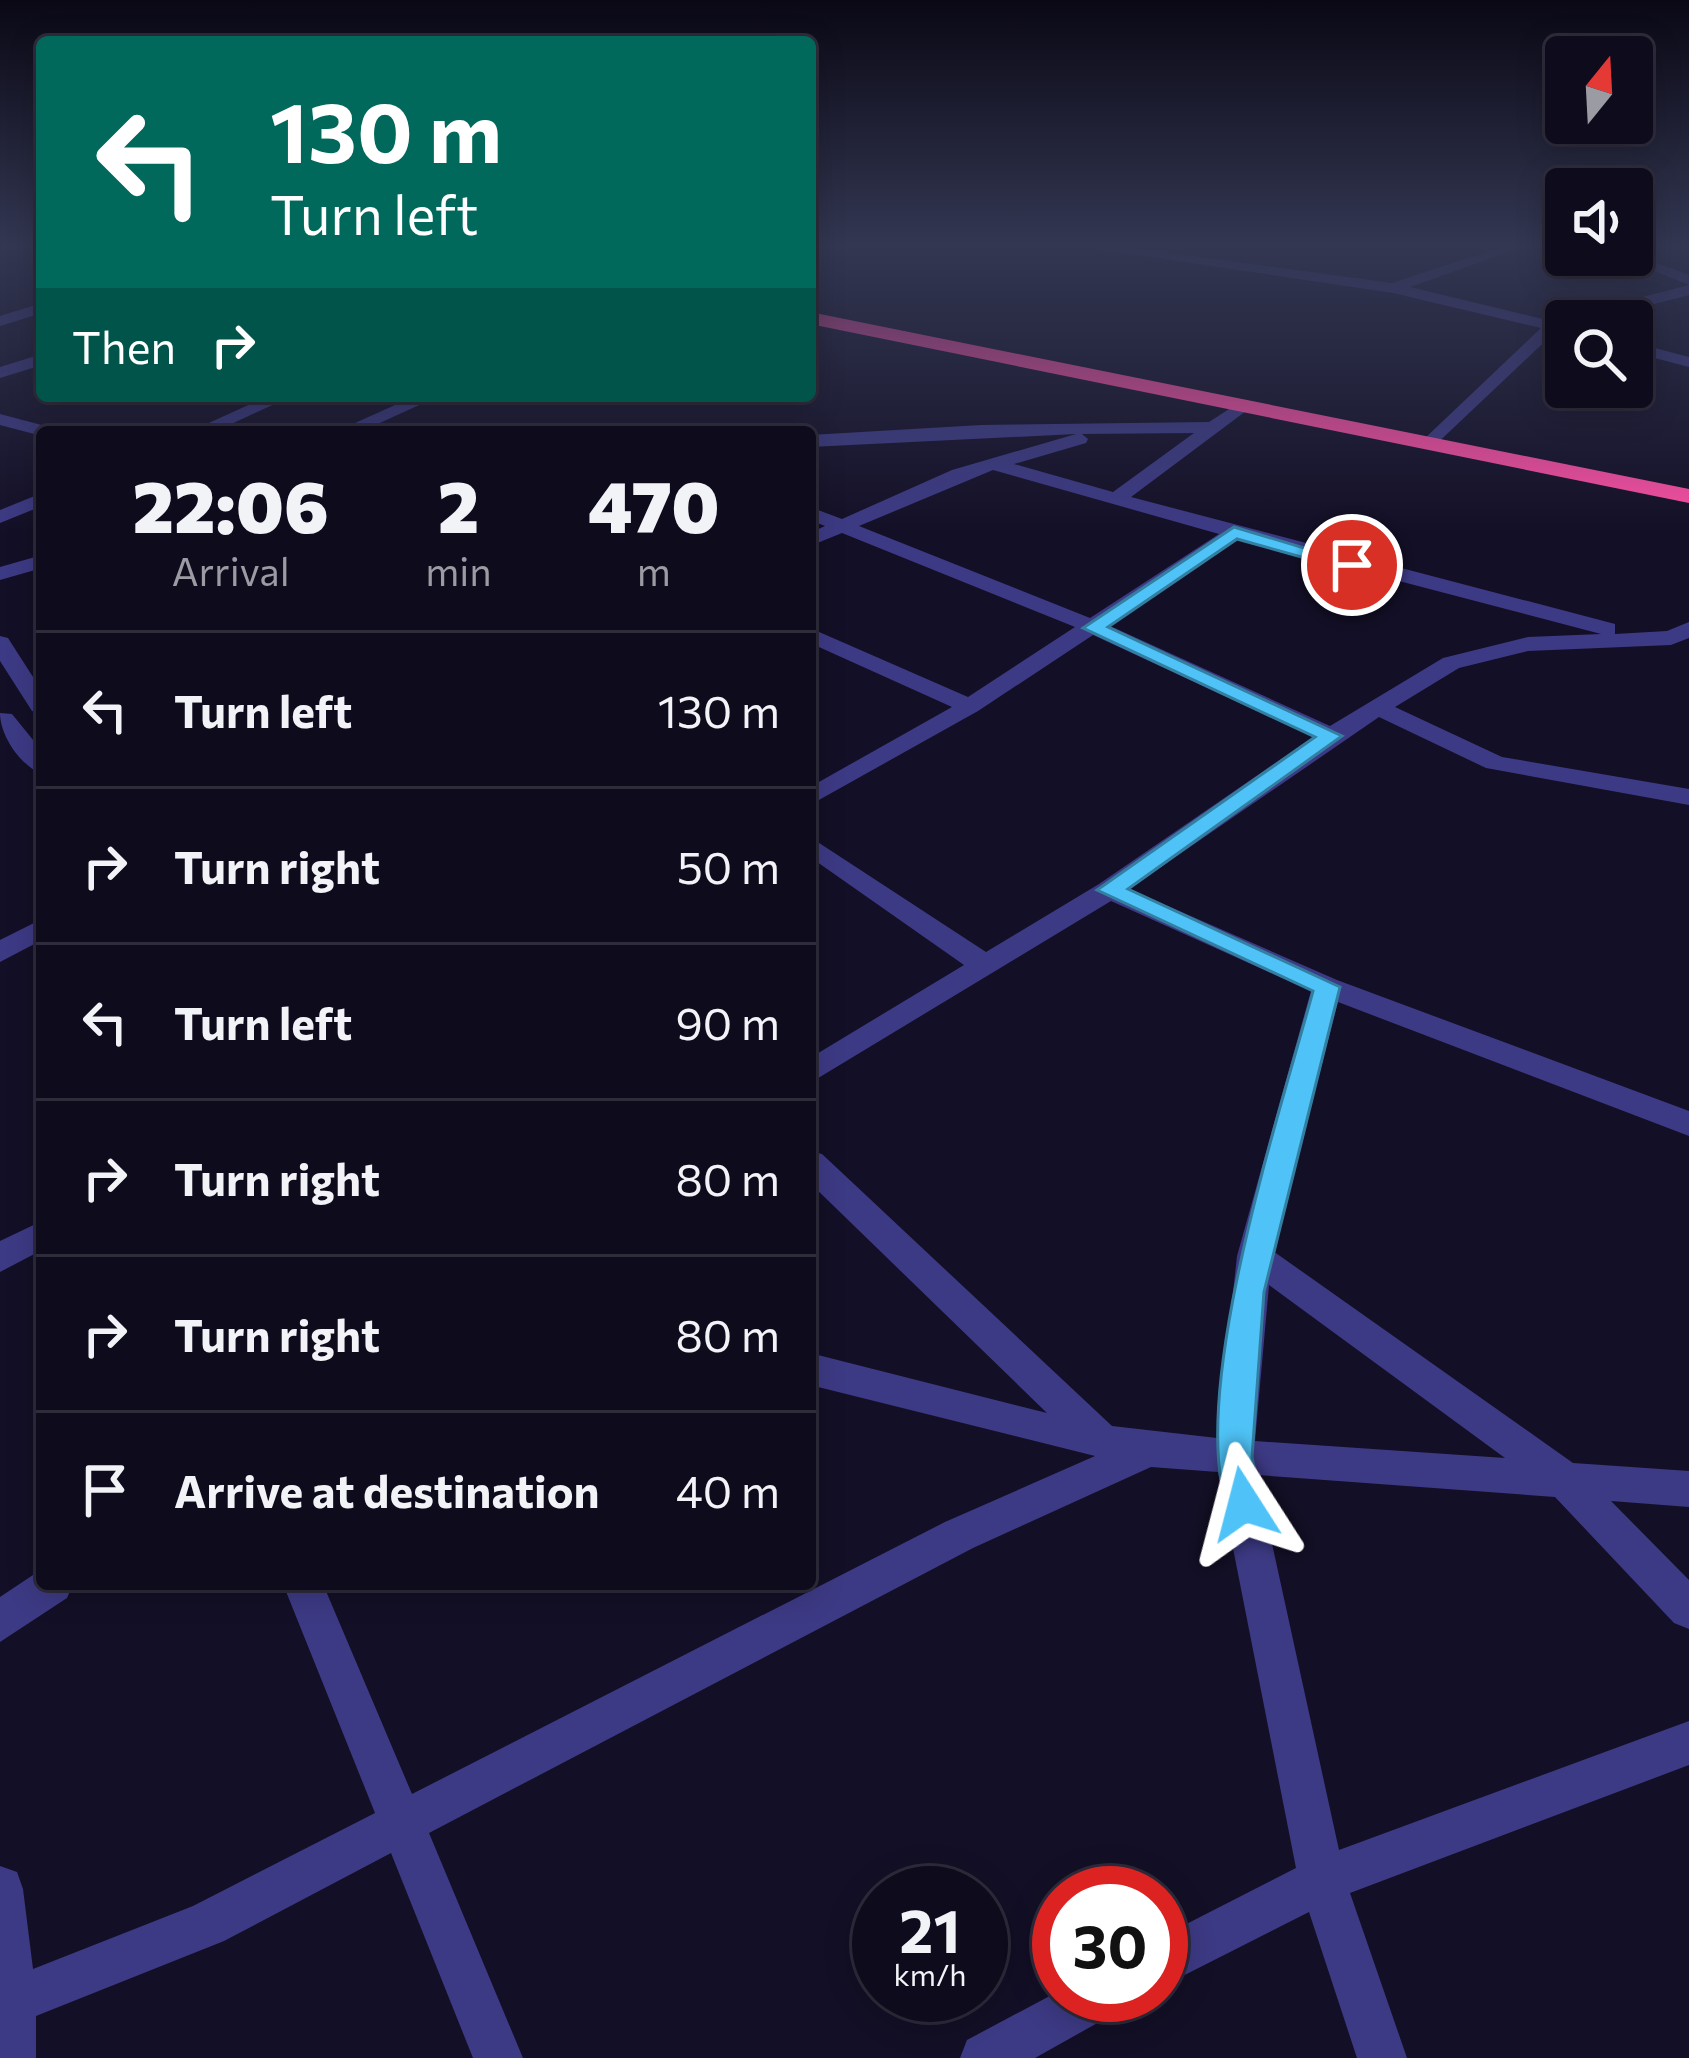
<!DOCTYPE html>
<html lang="en">
<head>
<meta charset="utf-8">
<style>
	:root { --surface:#0e0b1c; --page:#171425; --text:#f1f3f6; --muted:#9b9ba3; --line:#2e2b3b }
	body { margin:0; font-family:Commissioner,sans-serif; background:var(--page); color:var(--text); height:100vh; display:flex; flex-direction:column; font-size:45px; white-space:nowrap }
	* { box-sizing:border-box; margin:0 }
	p { font-size:39px; color:var(--muted) }
	.icon { flex:none; width:66px; height:66px; fill:none; stroke:currentColor; stroke-width:2; stroke-linecap:round; stroke-linejoin:round }
	.map { position:relative; flex:1; overflow:hidden }
	.details { position:absolute; left:36px; top:426px; width:780px; height:1164px; display:flex; flex-direction:column; background:var(--surface); border-radius:12px; box-shadow:0 6px 30px #0003,0 0 0 3px var(--line) }
	.details>* { flex:none }
	.top-card { position:absolute; left:36px; top:36px; width:780px; height:366px; border-radius:12px; box-shadow:0 6px 30px #0003,0 0 0 3px var(--line); background:#00695c; color:#fff; overflow:hidden }
	.needle { width:78px; rotate:18deg }
	.controls { position:absolute; left:1545px; top:36px; display:grid; gap:24px }
	.controls a { display:grid; place-items:center; width:108px; height:108px; border-radius:12px; background:var(--surface); box-shadow:0 6px 30px #0003,0 0 0 3px var(--line); font-size:60px }
	.speed { position:absolute; left:852px; top:1866px; display:flex; gap:24px; font-size:60px; font-weight:700; text-align:center }
	.speed>* { display:grid; place-content:center; width:156px; height:156px; border-radius:50%; background:var(--surface); box-shadow:0 6px 30px #0003,0 0 0 3px var(--line); line-height:1 }
	.speed small { font-size:30px; font-weight:400 }
	.speed .limit { border:18px solid #d22; background:#fff; color:#111 }
	.pin { position:absolute; display:grid; place-items:center; width:102px; height:102px; color:#fff; margin:-51px; border:6px solid #fff; border-radius:50%; box-shadow:0 3px 12px #0007 }
	.me { position:absolute; width:132px; margin:-66px; rotate:351deg; stroke-linejoin:round; filter:drop-shadow(0 0 9px #0008) }
	.turn { display:flex; align-items:center; gap:42px; height:252px; padding:0 36px; font-size:54px }
	.turn .icon { width:156px; height:156px; stroke-width:2.5 }
	.turn b { display:block; font-size:84px; line-height:102px }
	.then { display:flex; align-items:center; height:114px; padding:0 36px; background:#0003; gap:24px; font-size:45px }
	.eta { display:flex; justify-content:space-evenly; align-items:center; height:204px; text-align:center }
	.eta b { font-size:72px; font-weight:800; line-height:84px }
	ul { padding:0; list-style:none }
	li { display:flex; align-items:center; gap:36px; height:156px; padding:0 36px; border-top:3px solid var(--line) }
	li div { flex:1 }
	li b { display:block; font-size:45px }
	li em { font-style:normal }
	.map>svg:first-child { display:block }
</style>
</head>
<body>
<div class="map">
<svg width="1689" height="2058" viewBox="0 0 1689 2058">
	<rect width="100%" height="100%" fill="#130f26"/>
	<g fill="none" stroke-linecap="round" stroke-linejoin="round">
		<path fill="#3d3a85" fill-rule="evenodd" d="M 1071,245 L 1110,245 L 1392,283 L 1507,245 L 1528,245 L 1410,287 L 1551,321 L 1689,285 L 1689,295 L 1588,321 L 1566,321 L 1566,334 L 1556,331 L 1430,450 L 1421,444 L 1423,440 L 1541,328 L 1393,293 Z
			M 1632,254 L 1689,275 L 1689,285 L 1615,255 Z
			M 42,303 L 42,313 L 0,326 L 0,316 Z
			M 1632,342 L 1689,357 L 1689,367 L 1632,352 Z
			M 42,354 L 42,365 L 0,378 L 0,367 Z
			M 268,396 L 292,396 L 214,432 L 189,432 Z
			M 415,396 L 439,396 L 360,432 L 335,432 Z
			M 1240,402 L 1246,403 L 1246,411 L 1131,497 L 1615,624 L 1615,634 L 1667,631 L 1689,622 L 1689,638 L 1671,645 L 1528,651 L 1459,668 L 1395,707 L 1502,757 L 1689,789 L 1689,805 L 1486,768 L 1379,717 L 1129,889 L 1337,980 L 1689,1111 L 1689,1136 L 1338,1002 L 1273,1251 L 1573,1463 L 1689,1471 L 1689,1507 L 1611,1501 L 1689,1580 L 1689,1629 L 1674,1623 L 1555,1497 L 1257,1475 L 1339,1850 L 1689,1721 L 1689,1765 L 1350,1893 L 1407,2058 L 1357,2058 L 1309,1912 L 1161,1987 L 1161,1937 L 1296,1868 L 1218,1472 L 1151,1467 L 973,1548 L 429,1833 L 523,2058 L 473,2058 L 391,1853 L 224,1941 L 36,2016 L 36,2058 L 0,2058 L 0,1866 L 17,1872 L 23,1889 L 33,1969 L 193,1906 L 375,1813 L 283,1584 L 323,1584 L 412,1794 L 945,1522 L 1095,1456 L 810,1385 L 810,1353 L 1047,1413 L 810,1183 L 810,1151 L 822,1154 L 1112,1426 L 1217,1438 L 1237,1256 L 1311,991 L 1111,901 L 810,1083 L 810,1058 L 964,965 L 810,857 L 810,837 L 986,952 L 1099,884 L 1313,737 L 1093,635 L 978,711 L 810,805 L 810,787 L 952,707 L 810,643 L 810,628 L 968,697 L 1075,627 L 842,533 L 810,546 L 810,533 L 825,526 L 810,520 L 810,507 L 842,519 L 952,470 L 1076,434 L 810,447 L 810,435 L 981,425 L 1209,422 ZM 1194,433 L 1113,492 L 1014,464 L 1086,443 L 1088,439 L 1082,434 ZM 993,470 L 1219,534 L 1090,618 L 859,526 ZM 1238,539 L 1601,634 L 1528,637 L 1443,658 L 1330,726 L 1108,625 ZM 1269,1285 L 1505,1458 L 1255,1441 Z
			M 0,414 L 53,428 L 56,432 L 42,432 L 42,436 L 0,425 Z
			M 42,493 L 42,506 L 0,523 L 0,510 Z
			M 42,555 L 42,568 L 0,580 L 0,567 Z
			M 0,636 L 8,638 L 42,691 L 42,713 L 32,711 L 0,661 Z
			M 0,713 L 12,714 L 42,751 L 42,774 C 21,766 0,736 0,713 Z
			M 42,919 L 42,940 L 0,962 L 0,940 Z
			M 42,1221 L 42,1250 L 0,1272 L 0,1241 Z
			M 42,1569 L 42,1584 L 73,1584 L 67,1598 L 0,1642 L 0,1597 Z
			M 1059,1991 L 1059,1995 L 1124,1995 L 1117,2012 L 1035,2058 L 960,2058 L 967,2040 Z"/>
		<path fill="#ff4fa3" fill-rule="evenodd" d="M 810,312 L 1689,489 L 1689,503 L 810,324 Z"/>
	</g>
	<linearGradient id="sky" x2="0" y2="1"><stop stop-color="#0a0815"/><stop offset="0.46" stop-color="#333752"/><stop offset="1" stop-color="#333752" stop-opacity="0"/></linearGradient>
	<rect width="1689" height="533" fill="url(#sky)"/>
	<path fill="#4fc3f7" stroke="#337fa1" stroke-width="3" d="M 1234,527 L 1361,565 L 1352,571 L 1237,539 L 1108,627 L 1342,736 L 1128,889 L 1340,987 L 1264,1292 L 1252,1457 L 1262,1504 L 1257,1516 L 1244,1521 L 1231,1516 C 1182,1407 1281,1110 1313,991 L 1097,890 L 1315,737 L 1083,628 Z"/>
</svg>
<div class="controls">
<a><svg class="needle" viewBox="-14 -14 28 28"><path d="M0-13l5 13h-10z" fill="#e53935"/><path d="M0 13l5-13h-10z" fill="#9b9ba3"/></svg></a>
<a><svg class="icon" aria-label="sound" viewBox="0 0 24 24"><path d="M4 9h4l5-4v14l-5-4H4zM17 9q2 3 0 6"/></svg></a>
<a><svg class="icon" aria-label="search" viewBox="0 0 24 24"><circle cx="10" cy="10" r="6"/><path d="M15 15l6 6"/></svg></a>
</div>
<div class="speed"><div>21<small>km/h</small></div><div class="limit">30</div></div>
<div class="pin" style="left:1352px;top:565px;background:#d93025"><svg class="icon" aria-label="arrive" viewBox="0 0 24 24"><path d="M6 21V4h12l-3 4 3 4H6"/></svg></div>
<svg class="me" style="left:1244px;top:1504px" viewBox="-20 -20 40 40"><path d="M0-17L14 15 0 8-14 15z" fill="#4fc3f7" stroke="#fff" stroke-width="4"/></svg>
<div class="top-card">
<div class="turn"><svg class="icon" aria-label="left" viewBox="0 0 24 24"><path d="M17 20v-9H6M10 6l-5 5 5 5"/></svg><div><b>130 m</b>Turn left</div></div>
<div class="then">Then<svg class="icon" aria-label="right" viewBox="0 0 24 24"><path d="M7 20v-9h11M14 6l5 5-5 5"/></svg></div>
</div>
<section class="details">
<div class="eta">
<div><b>22:06</b><p>Arrival</p></div>
<div><b>2</b><p>min</p></div>
<div><b>470</b><p>m</p></div>
</div>
<ul>
<li><svg class="icon" aria-label="left" viewBox="0 0 24 24"><path d="M17 20v-9H6M10 6l-5 5 5 5"/></svg><div><b>Turn left</b></div><em>130 m</em></li>
<li><svg class="icon" aria-label="right" viewBox="0 0 24 24"><path d="M7 20v-9h11M14 6l5 5-5 5"/></svg><div><b>Turn right</b></div><em>50 m</em></li>
<li><svg class="icon" aria-label="left" viewBox="0 0 24 24"><path d="M17 20v-9H6M10 6l-5 5 5 5"/></svg><div><b>Turn left</b></div><em>90 m</em></li>
<li><svg class="icon" aria-label="right" viewBox="0 0 24 24"><path d="M7 20v-9h11M14 6l5 5-5 5"/></svg><div><b>Turn right</b></div><em>80 m</em></li>
<li><svg class="icon" aria-label="right" viewBox="0 0 24 24"><path d="M7 20v-9h11M14 6l5 5-5 5"/></svg><div><b>Turn right</b></div><em>80 m</em></li>
<li><svg class="icon" aria-label="arrive" viewBox="0 0 24 24"><path d="M6 21V4h12l-3 4 3 4H6"/></svg><div><b>Arrive at destination</b></div><em>40 m</em></li>
</ul>
</section>
</div>
</body>
</html>
